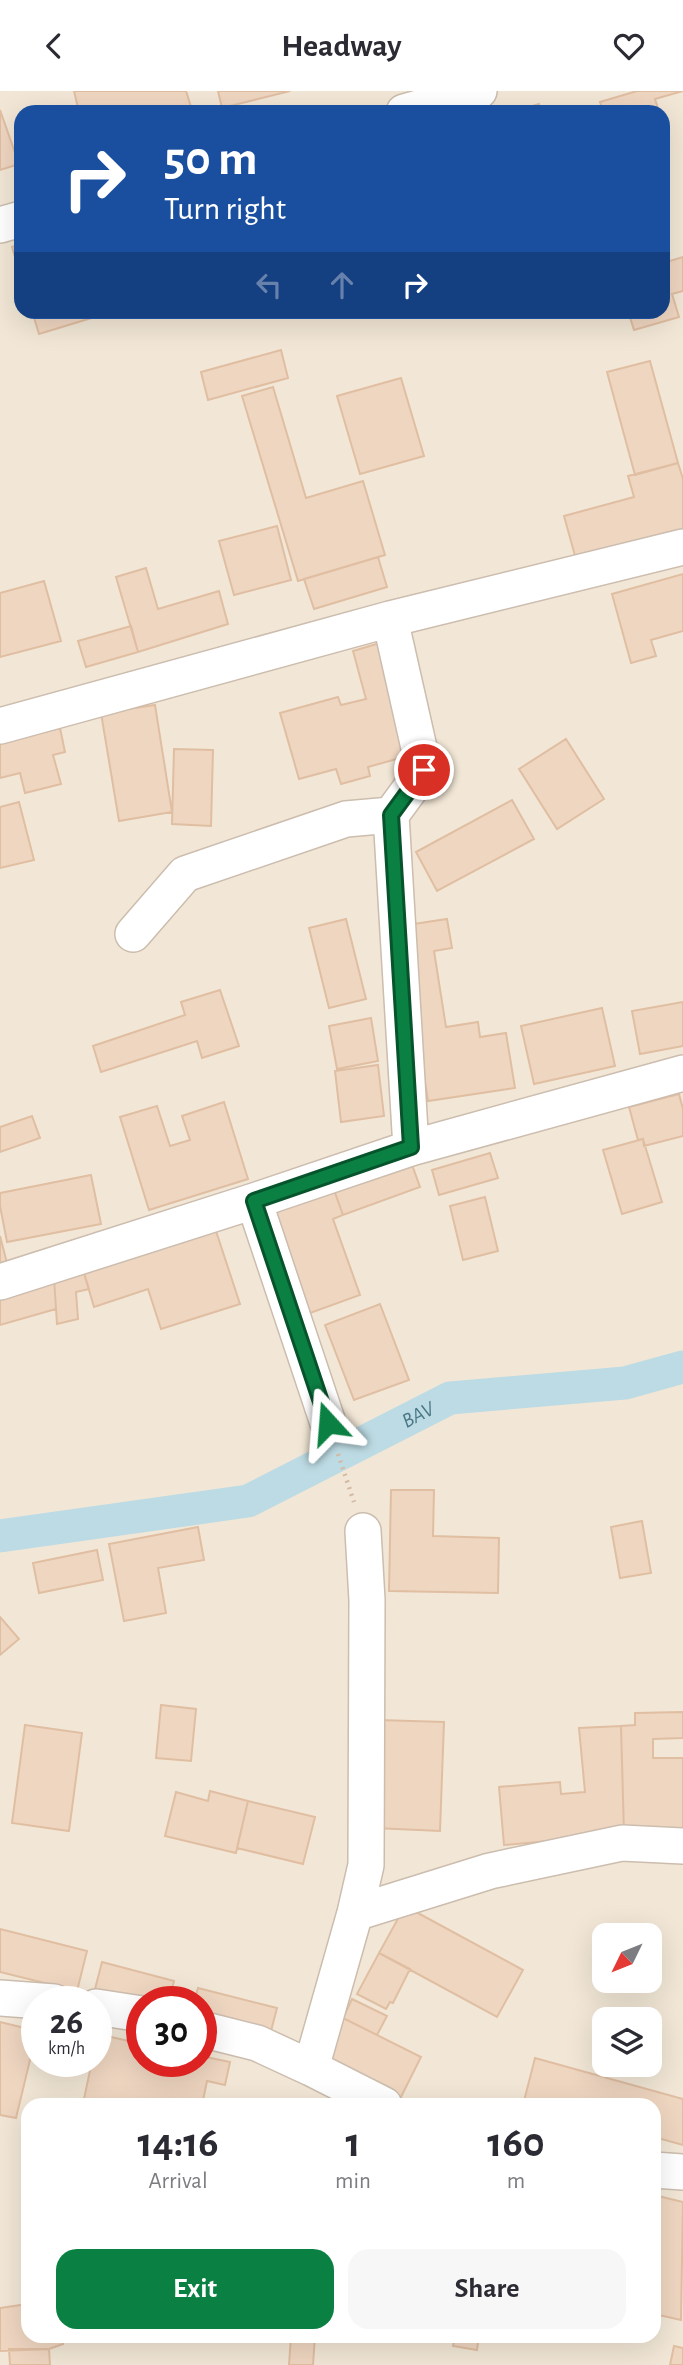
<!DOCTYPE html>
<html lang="en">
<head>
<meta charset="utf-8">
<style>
	:root { --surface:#fff; --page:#f7f7f7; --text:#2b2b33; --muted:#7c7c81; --accent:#0b8043 }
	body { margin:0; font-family:"Alegreya Sans",sans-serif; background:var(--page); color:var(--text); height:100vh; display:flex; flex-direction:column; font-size:26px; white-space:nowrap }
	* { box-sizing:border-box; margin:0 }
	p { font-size:23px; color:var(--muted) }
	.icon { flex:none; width:38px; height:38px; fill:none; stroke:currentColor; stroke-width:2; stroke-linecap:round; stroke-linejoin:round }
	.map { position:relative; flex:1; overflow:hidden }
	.details { position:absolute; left:21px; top:2007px; width:640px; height:245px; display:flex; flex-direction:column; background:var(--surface); border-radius:21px; box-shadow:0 7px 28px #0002 }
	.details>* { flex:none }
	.hud { position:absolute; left:14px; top:14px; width:656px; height:214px; border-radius:21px; box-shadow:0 7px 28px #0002; background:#1a4fa0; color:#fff; overflow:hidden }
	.needle { width:46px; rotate:227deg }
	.fabs { position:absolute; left:592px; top:1832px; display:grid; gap:14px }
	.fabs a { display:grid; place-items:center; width:70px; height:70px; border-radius:14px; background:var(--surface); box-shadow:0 7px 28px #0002; font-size:35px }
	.speed { position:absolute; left:21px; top:1895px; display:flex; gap:14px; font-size:35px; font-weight:700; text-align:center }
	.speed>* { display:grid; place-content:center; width:91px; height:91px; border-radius:50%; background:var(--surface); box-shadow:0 7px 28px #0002; line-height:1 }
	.speed small { font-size:18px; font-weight:400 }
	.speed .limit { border:10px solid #d22; background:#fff; color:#111 }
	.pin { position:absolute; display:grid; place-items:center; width:60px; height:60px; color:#fff; margin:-30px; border:4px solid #fff; border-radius:50%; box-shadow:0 2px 7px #0007 }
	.me { position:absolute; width:77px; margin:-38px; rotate:341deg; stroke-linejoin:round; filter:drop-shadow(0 0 5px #0008) }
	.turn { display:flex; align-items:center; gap:24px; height:147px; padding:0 35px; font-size:32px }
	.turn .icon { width:91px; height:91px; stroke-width:2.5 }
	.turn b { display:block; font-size:49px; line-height:60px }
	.lanes { display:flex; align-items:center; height:66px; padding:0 35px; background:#0003; justify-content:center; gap:35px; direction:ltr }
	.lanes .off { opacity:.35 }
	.eta { display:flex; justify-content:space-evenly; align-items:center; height:119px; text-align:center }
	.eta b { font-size:42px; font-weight:700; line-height:49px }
	.button { display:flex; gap:14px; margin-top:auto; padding:14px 35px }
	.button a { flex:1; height:80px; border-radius:21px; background:var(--accent); color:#fff; font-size:28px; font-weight:700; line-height:80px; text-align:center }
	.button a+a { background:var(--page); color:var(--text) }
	header { display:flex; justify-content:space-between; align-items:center; height:91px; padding:0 35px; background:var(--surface); font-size:32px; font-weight:700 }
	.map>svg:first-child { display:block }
</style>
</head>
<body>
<header><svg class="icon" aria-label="back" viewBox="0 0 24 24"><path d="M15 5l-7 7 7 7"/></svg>Headway<svg class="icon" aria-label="heart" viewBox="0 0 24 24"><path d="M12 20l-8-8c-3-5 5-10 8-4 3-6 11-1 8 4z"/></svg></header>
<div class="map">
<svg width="683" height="2274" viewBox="0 0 683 2274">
	<rect width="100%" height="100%" fill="#fbf5e7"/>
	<path fill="#f2e7d6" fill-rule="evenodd" d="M 0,0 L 683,0 L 683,2274 L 0,2274 ZM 21,21 L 663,21 L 663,220 L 21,220 ZM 604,1844 L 649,1844 L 649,1890 L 604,1890 ZM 37,1911 L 96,1911 L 96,1970 L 37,1970 ZM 142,1911 L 201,1911 L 201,1970 L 142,1970 ZM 604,1928 L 649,1928 L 649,1974 L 604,1974 ZM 28,2014 L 654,2014 L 654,2245 L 28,2245 Z"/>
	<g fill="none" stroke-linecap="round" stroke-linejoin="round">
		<path stroke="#bddbe4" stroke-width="33" id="s1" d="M 0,1445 L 248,1410 L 450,1307 L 625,1292 L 683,1276"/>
	</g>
	<path fill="#efd6c1" stroke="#e0bea2" stroke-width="2" d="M 74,0 L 186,0 L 192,19 L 79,21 Z
		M 218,0 L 290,0 L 222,17 Z
		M 637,0 L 683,0 L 655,8 L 659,21 L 603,21 L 600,11 Z
		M 539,13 L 542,21 L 513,21 Z
		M 0,19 L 19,73 L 0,79 Z
		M 21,153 L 21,186 L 12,156 Z
		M 683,166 L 683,200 L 672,203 L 679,226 L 634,239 L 628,220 L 663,220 L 663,172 Z
		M 32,220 L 97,220 L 98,225 L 39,243 Z
		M 281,259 L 288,287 L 208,309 L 201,281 Z
		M 650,270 L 678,372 L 635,384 L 607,281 Z
		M 401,287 L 424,365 L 360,383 L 337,305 Z
		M 273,296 L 306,407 L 363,390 L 385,464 L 298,490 L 242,305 Z
		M 678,372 L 683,388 L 683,444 L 577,472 L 564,425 L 634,406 L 628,385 Z
		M 277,435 L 291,489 L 234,504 L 219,450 Z
		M 378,466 L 387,496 L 314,518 L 304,488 Z
		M 146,477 L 158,518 L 219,500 L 228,533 L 138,561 L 116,486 Z
		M 683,483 L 683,540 L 651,549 L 656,565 L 631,572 L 612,503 Z
		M 44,490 L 61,550 L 0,566 L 0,502 Z
		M 131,535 L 138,561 L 86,576 L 78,550 Z
		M 380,552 L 411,664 L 368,676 L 370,685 L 341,693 L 336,678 L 299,688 L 280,622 L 338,606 L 341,614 L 366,608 L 353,560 Z
		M 155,614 L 172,721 L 119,730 L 101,622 Z
		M 60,637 L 65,661 L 53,664 L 61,693 L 25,702 L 20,682 L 0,687 L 0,652 Z
		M 566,648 L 604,708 L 557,738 L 519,678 Z
		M 174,658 L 213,659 L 211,735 L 172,733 Z
		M 512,709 L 534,748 L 437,800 L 416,761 Z
		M 19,711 L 34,769 L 0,777 L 0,716 Z
		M 346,828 L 366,908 L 329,917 L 309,837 Z
		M 447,828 L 452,857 L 434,860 L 446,936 L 478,931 L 480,946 L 506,942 L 515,997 L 428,1010 L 400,835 Z
		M 220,899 L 239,955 L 202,967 L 197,950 L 101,981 L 93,955 L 185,924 L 181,911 Z
		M 683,911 L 683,955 L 640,963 L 632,920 Z
		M 602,917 L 615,975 L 534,993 L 521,935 Z
		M 371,927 L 378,970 L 337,978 L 329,935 Z
		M 378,974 L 384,1025 L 341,1031 L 335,980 Z
		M 679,1003 L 683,1018 L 683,1045 L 644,1055 L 643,1048 L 638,1049 L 629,1016 Z
		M 224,1011 L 248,1088 L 149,1119 L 120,1026 L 157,1015 L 170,1055 L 190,1049 L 182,1025 Z
		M 32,1025 L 40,1047 L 0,1061 L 0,1036 Z
		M 643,1048 L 662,1111 L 622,1123 L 603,1059 Z
		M 490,1062 L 498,1087 L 439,1104 L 432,1079 Z
		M 411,1071 L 420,1096 L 343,1124 L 334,1099 Z
		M 91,1084 L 101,1133 L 7,1151 L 0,1115 L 0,1102 Z
		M 334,1099 L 343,1124 L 333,1128 L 360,1204 L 299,1226 L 263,1124 Z
		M 485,1106 L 498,1160 L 463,1169 L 450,1115 Z
		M 215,1137 L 240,1213 L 161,1238 L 148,1198 L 94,1216 L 83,1179 Z
		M 0,1145 L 7,1172 L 0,1173 Z
		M 83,1179 L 89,1198 L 76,1201 L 78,1228 L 57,1233 L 54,1187 Z
		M 54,1187 L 56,1218 L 0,1234 L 0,1203 Z
		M 380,1213 L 409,1289 L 354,1309 L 325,1234 Z
		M 391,1399 L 434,1399 L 433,1445 L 499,1447 L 498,1502 L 389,1500 Z
		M 642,1430 L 651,1482 L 620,1487 L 611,1436 Z
		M 198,1436 L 204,1469 L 158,1477 L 166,1522 L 124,1530 L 109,1453 Z
		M 97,1459 L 103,1489 L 39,1502 L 33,1472 Z
		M 0,1526 L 19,1548 L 0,1564 Z
		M 161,1614 L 196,1618 L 191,1670 L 156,1667 Z
		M 683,1621 L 683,1647 L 653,1648 L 653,1667 L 683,1667 L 683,1741 L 624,1743 L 621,1635 L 635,1634 L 635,1622 Z
		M 379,1629 L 444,1631 L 440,1740 L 375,1737 Z
		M 25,1634 L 82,1642 L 69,1740 L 12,1732 Z
		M 621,1635 L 624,1743 L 504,1754 L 499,1696 L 560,1691 L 561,1703 L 585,1701 L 579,1637 Z
		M 210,1700 L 248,1710 L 236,1762 L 165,1745 L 176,1701 L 208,1710 Z
		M 248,1710 L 315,1726 L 303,1773 L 237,1757 Z
		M 405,1815 L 523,1879 L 497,1926 L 379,1862 Z
		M 0,1838 L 87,1860 L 77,1900 L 0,1881 Z
		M 379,1862 L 410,1878 L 393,1912 L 390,1911 L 386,1918 L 357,1903 Z
		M 102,1871 L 174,1890 L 169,1911 L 147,1911 L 95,1898 Z
		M 198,1897 L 277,1917 L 270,1944 L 201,1926 L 201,1911 L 194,1911 Z
		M 352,1908 L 387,1925 L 377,1944 L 343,1927 Z
		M 343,1927 L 421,1966 L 400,2008 L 322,1970 Z
		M 0,1931 L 37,1940 L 16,2027 L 0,2024 Z
		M 98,1943 L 142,1953 L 142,1970 L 201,1970 L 201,1965 L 230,1971 L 225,1994 L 207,1990 L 202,2014 L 112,2014 L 84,2008 L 92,1970 L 96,1970 Z
		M 535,1967 L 683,2008 L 683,2054 L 654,2046 L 654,2014 L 538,2014 L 524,2010 Z
		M 279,2011 L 315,2012 L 315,2014 L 279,2014 Z
		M 654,2104 L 683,2111 L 681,2229 L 654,2223 Z
		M 28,2213 L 28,2245 L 62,2245 L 63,2253 L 49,2258 L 0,2260 L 0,2217 Z
		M 291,2245 L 315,2245 L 313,2274 L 289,2274 Z
		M 455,2245 L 479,2245 L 477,2259 L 453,2255 Z
		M 674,2255 L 683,2257 L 683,2274 L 670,2274 Z
		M 9,2258 L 49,2258 L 50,2274 L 10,2274 Z"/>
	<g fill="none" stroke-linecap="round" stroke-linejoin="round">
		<g stroke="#ccbdae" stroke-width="38">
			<path id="minor" d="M 404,21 L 479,0
				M 0,134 L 21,128
				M 390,528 L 424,679 L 391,724 L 411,1057
				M 0,635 L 390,528 L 683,456
				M 133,843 L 185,783 L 346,728 L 391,724
				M 254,1110 L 328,1332
				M 0,1191 L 254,1110 L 411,1057 L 683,982
				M 355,1822 L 490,1780 L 622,1752 L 683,1755
				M 0,1907 L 54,1911
				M 96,1916 L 142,1923
				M 201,1938 L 257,1952 L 311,1977 L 384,2014
				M 311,1977 L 355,1822 L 366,1774 L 367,1509 L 363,1440
				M 654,2079 L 683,2081"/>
		</g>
		<path stroke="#d4baa4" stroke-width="4.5" stroke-dasharray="2 5" stroke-linecap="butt" d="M 338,1363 L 354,1411"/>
		<use href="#minor" stroke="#fff" stroke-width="35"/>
	</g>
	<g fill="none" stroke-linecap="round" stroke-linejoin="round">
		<g stroke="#07532c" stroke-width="18">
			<path id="route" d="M 328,1332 L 254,1110 L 411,1056 L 391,724 L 424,679"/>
		</g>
		<use href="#route" stroke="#0b8043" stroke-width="12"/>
	</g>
	<g text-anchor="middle" stroke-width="6" stroke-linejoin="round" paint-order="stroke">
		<g font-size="21" font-style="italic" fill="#487785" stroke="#fef9ed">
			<text dy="7" stroke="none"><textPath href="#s1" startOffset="441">BAV</textPath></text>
		</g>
	</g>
</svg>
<div class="fabs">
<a><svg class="needle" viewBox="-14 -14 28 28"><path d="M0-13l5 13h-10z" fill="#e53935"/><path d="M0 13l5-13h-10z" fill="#7c7c81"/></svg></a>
<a><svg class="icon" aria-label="layers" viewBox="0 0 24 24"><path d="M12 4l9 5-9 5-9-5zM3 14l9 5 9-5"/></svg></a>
</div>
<div class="speed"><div>26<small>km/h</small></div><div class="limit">30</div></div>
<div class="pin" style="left:424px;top:679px;background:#d93025"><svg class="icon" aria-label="arrive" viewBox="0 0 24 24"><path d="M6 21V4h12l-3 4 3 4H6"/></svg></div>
<svg class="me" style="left:328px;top:1332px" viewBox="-20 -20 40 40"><path d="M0-17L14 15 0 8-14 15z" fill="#0b8043" stroke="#fff" stroke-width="4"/></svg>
<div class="hud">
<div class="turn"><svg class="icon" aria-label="right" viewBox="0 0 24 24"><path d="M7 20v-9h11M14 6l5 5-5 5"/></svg><div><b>50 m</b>Turn right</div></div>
<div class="lanes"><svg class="icon off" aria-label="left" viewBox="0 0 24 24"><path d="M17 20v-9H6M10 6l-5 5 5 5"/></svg><svg class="icon off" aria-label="ahead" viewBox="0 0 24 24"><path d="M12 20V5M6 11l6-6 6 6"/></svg><svg class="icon" aria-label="right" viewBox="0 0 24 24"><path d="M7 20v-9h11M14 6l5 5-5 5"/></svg></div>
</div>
<section class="details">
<div class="eta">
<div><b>14:16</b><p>Arrival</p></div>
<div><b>1</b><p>min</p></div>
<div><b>160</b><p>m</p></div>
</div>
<div class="button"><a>Exit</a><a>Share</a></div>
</section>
</div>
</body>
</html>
